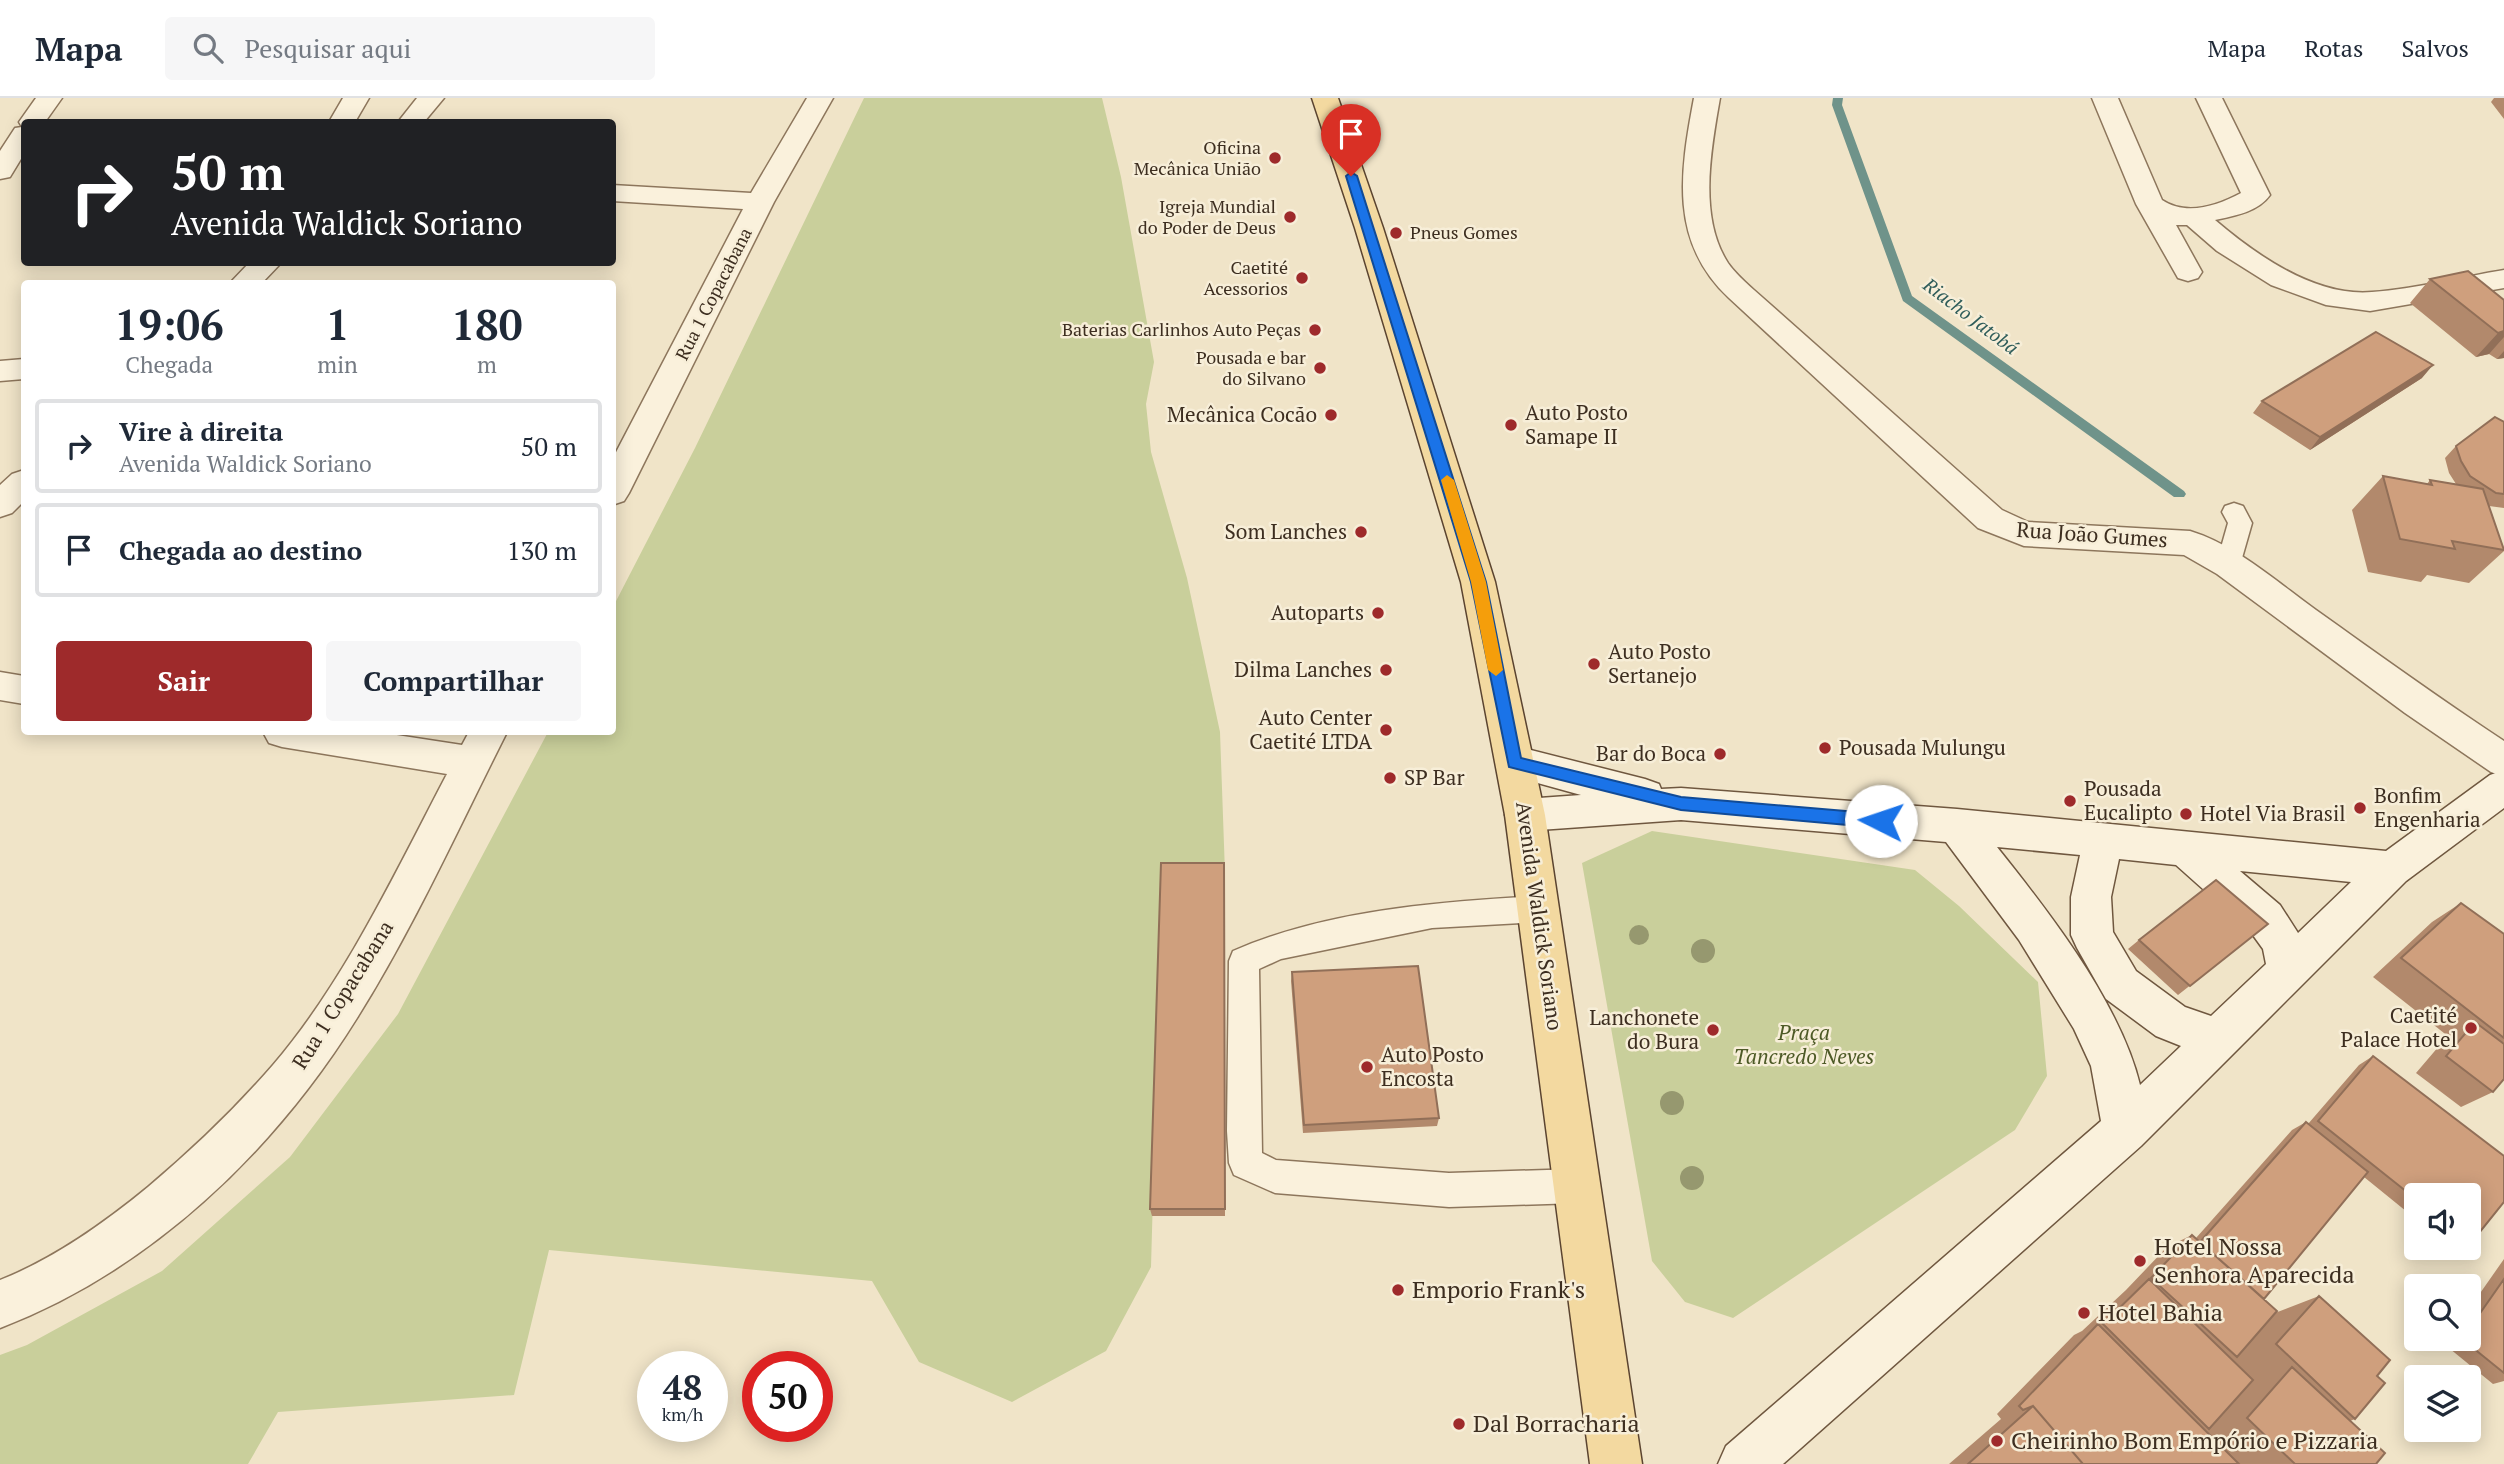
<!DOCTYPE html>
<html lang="pt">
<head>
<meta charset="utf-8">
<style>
	:root { --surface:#fff; --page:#f6f6f7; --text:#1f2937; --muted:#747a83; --line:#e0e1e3; --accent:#9e2a2b }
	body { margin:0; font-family:"PT Serif",serif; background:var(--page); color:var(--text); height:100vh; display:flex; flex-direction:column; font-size:26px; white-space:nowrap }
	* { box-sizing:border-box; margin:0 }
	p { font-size:23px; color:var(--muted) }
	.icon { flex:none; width:38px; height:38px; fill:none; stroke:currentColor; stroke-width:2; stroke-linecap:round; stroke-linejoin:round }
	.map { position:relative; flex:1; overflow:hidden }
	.details { position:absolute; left:21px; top:182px; width:595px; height:455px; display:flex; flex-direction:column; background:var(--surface); border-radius:7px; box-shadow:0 4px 18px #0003 }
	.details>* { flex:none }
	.banner { position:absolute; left:21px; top:21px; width:595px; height:147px; border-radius:7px; box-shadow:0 4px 18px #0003; background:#202124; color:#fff; overflow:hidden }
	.controls { position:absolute; left:2404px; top:1085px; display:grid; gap:14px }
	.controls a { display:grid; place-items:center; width:77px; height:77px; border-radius:7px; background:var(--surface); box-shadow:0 4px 18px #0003; font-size:35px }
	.speed { position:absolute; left:637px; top:1253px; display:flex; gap:14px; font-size:35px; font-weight:700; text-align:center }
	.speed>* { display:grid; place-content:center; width:91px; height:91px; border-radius:50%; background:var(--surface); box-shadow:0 4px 18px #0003; line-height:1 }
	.speed small { font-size:18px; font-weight:400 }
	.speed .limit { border:10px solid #d22; background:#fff; color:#111 }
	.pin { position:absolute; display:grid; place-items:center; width:60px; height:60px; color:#fff; margin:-72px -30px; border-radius:50% 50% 50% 0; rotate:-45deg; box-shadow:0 0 7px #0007 }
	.pin .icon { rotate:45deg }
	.me { position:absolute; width:77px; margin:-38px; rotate:274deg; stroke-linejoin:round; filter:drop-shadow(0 0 5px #0008) }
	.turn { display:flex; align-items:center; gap:24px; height:147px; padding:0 35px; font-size:32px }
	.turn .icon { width:91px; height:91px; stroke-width:2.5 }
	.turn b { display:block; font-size:49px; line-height:60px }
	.eta { display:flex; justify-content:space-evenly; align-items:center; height:119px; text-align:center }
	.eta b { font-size:42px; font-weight:700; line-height:49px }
	.button { display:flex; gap:14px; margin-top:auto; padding:14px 35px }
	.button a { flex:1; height:80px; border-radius:7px; background:var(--accent); color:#fff; font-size:28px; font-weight:700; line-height:80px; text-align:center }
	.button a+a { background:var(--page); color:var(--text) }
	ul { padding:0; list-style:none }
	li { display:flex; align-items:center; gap:21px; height:94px; margin:0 14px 10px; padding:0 21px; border:4px solid var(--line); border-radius:7px }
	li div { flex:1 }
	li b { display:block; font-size:26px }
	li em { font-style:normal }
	header { display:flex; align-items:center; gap:42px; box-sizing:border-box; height:98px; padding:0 35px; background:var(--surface); border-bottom:2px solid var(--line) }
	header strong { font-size:33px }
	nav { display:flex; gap:38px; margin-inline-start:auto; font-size:24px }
	.search { width:490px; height:63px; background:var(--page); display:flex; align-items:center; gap:18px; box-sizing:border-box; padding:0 24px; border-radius:7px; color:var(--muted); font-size:26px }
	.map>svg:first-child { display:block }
</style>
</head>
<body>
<header>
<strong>Mapa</strong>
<div class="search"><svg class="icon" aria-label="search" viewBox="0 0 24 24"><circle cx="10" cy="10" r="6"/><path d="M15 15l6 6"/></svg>Pesquisar aqui</div>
<nav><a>Mapa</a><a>Rotas</a><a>Salvos</a></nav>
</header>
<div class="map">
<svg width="2504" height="1366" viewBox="0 0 2504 1366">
	<rect width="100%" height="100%" fill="#f0e4c8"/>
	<path fill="#c9cf9b" d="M 864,0 L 1102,0 L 1121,79 L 1154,264 L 1146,306 L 1151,354 L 1187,480 L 1220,634 L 1225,775 L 1162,776 L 1151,1169 L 1106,1253 L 1012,1304 L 919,1264 L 872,1183 L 549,1152 L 514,1297 L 278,1314 L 248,1366 L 0,1366 L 0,1257 L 27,1247 L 162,1173 L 290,1059 L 398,916 L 548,634 L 612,634 L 613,509 L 695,350 Z
		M 1652,733 L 1915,772 L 1959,808 L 2038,884 L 2047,978 L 2015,1032 L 1733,1220 L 1685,1204 L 1652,1163 L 1582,765 Z"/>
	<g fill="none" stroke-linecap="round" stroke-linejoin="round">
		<path fill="#6f938a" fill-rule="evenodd" d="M 1833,0 L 1843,0 L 1842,7 L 1912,198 L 2184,393 L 2186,396 L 2184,399 L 2174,399 L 1903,203 L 1832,7 Z"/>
		<g stroke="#8d765c" stroke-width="3">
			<path id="lane" d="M 2234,405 L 2243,408 L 2252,425 L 2238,474 L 2229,476 L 2220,474 L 2216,467 L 2228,425 L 2222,414 L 2225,408 Z
				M 1538,798 L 1549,802 L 1553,811 L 1549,820 L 1538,824 L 1432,830 L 1281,861 L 1259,871 L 1262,1055 L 1276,1062 L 1449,1075 L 1578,1071 L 1590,1076 L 1595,1088 L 1590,1100 L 1578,1105 L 1449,1109 L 1275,1095 L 1234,1077 L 1229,1065 L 1227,1033 L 1229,863 L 1233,853 C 1327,812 1436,804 1538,798 Z"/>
		</g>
		<g stroke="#8d765c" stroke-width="3">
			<path id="street" d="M 36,0 L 62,0 L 45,24 L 24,24 L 24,56 L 10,79 L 0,81 L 0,53 L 15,30 L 22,29 L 19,24 Z
				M 343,0 L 369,0 L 355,24 L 329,24 Z
				M 417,0 L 444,0 L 424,24 L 398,24 Z
				M 807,0 L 833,0 L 774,104 L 629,395 L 624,403 L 612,407 L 612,362 L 743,111 L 612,103 L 612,87 L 751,95 Z
				M 1694,0 L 1720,0 C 1711,51 1698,119 1728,165 C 1735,175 1745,184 1754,192 L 2002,412 L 2028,424 L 2190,433 C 2236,447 2277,484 2316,512 C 2378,556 2440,601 2504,643 L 2504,679 L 2491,674 L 2405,615 L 2217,476 L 2184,457 L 2024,448 L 1978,430 L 1729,200 C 1669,144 1680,74 1694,0 Z
				M 2092,0 L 2118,0 L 2162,102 C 2186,118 2217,108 2241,95 L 2196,0 L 2222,0 L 2270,97 C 2258,114 2234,118 2215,122 C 2256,157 2315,199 2372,194 C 2416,191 2461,179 2504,172 L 2504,190 L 2370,213 L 2326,207 L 2271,187 L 2217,153 L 2187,127 L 2176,127 L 2202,174 L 2198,180 L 2188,183 L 2178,180 L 2136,106 Z
				M 250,164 L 282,164 L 261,186 L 229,186 Z
				M 24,261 L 24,281 L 0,283 L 0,263 Z
				M 24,372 L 24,403 L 12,415 L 0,419 L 0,387 L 12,376 Z
				M 0,574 L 24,578 L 24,606 L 0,602 Z
				M 263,634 L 377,634 L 462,647 L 469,634 L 507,634 C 459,729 414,829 357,920 C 273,1055 149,1173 0,1230 L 0,1182 C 54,1161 103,1126 148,1089 C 193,1051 234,1012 273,967 C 345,883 396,773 447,676 L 282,649 L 269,645 Z"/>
		</g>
		<g stroke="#6f573f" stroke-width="3">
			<path id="secondary" d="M 1515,648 L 1645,681 L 1659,686 L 1661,691 L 1681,690 L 1957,711 L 2386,753 L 2490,677 L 2504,672 L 2504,710 L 2406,783 L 2141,1048 L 1783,1366 L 1718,1366 L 1726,1348 L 2101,1023 L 2091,968 L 2074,931 L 2019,842 L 1946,744 L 1681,722 L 1525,733 L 1511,729 L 1505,717 L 1511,705 L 1525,701 L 1581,697 L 1502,675 L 1496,664 L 1502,653 ZM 1997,749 L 2080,757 L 2071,799 L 2071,837 L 2077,850 L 2106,901 L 2156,938 L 2181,948 L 2140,987 C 2120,905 2049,814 1997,749 ZM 2119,761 L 2176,767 L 2250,833 L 2263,851 L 2266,866 L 2211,918 L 2185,909 L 2136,873 L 2113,834 L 2111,799 ZM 2240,773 L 2351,784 L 2298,835 L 2280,807 Z"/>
		</g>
		<g stroke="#5b4430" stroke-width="3">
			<path id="primary" d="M 1312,0 L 1338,0 L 1383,130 L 1495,484 L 1545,717 L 1642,1366 L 1590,1366 L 1505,717 L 1461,484 L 1355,130 Z"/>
		</g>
		<use href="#lane" fill="#faf1dc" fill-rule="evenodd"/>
		<use href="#street" fill="#faf1dc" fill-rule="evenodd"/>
		<use href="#secondary" fill="#faf1dc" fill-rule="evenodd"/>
		<use href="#primary" fill="#f3d9a0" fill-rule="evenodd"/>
	</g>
	<g fill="#96986f">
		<circle cx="1639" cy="837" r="10"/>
		<circle cx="1703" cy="853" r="12"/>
		<circle cx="1672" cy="1005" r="12"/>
		<circle cx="1692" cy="1080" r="12"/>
	</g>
	<path fill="#b2896c" d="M 2494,0 L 2504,0 L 2504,21 L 2491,4 Z
		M 2430,181 L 2504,202 L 2504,260 L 2497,261 L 2489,256 L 2476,259 L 2410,205 Z
		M 2422,280 L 2310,352 L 2253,315 L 2262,303 Z
		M 2504,324 L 2504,410 L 2489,408 L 2504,453 L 2469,485 L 2427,477 L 2421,484 L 2368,474 L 2352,412 L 2383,378 L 2427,386 L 2430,382 L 2456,386 L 2449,375 L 2445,360 L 2456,348 Z
		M 1224,765 L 1225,1118 L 1152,1118 L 1150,1111 Z
		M 2461,805 L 2504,836 L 2504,981 L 2493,994 L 2461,1009 L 2416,975 L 2445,941 L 2449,939 L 2373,879 L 2432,824 Z
		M 2268,826 L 2178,897 L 2128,851 L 2139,842 Z
		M 1292,874 L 1439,1020 L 1437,1028 L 1303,1035 L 1291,883 Z
		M 2373,958 L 2504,1058 L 2504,1104 L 2471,1145 L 2469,1146 L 2469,1097 L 2417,1097 L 2417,1122 L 2364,1079 L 2264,1201 L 2277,1213 L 2275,1215 L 2319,1198 L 2390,1262 L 2377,1278 L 2385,1285 L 2355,1321 L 2350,1323 L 2385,1355 L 2376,1366 L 1949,1366 L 2001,1321 L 1997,1316 L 2074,1237 L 2082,1233 L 2126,1192 L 2167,1149 L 2192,1137 L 2196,1140 L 2292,1032 L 2306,1024 L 2308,1026 L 2359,967 Z
		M 2504,1161 L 2504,1283 L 2493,1286 L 2444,1246 L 2448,1241 L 2469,1241 L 2469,1211 Z"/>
	<path fill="#916f58" d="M 2504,233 L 2504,239 L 2489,256 L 2476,259 L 2498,235 Z
		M 2504,253 L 2504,260 L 2497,261 Z
		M 2433,267 L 2422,280 L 2310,352 L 2320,339 Z"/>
	<path fill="#cf9f7d" stroke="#916f58" stroke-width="2" d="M 2468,173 L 2504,202 L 2504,233 L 2498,235 L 2430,181 Z
		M 2376,234 L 2433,267 L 2320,339 L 2262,303 Z
		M 2495,319 L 2504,324 L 2504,396 L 2496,395 L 2470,378 L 2461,363 L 2456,348 Z
		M 2383,378 L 2432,387 L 2430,382 L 2483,391 L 2504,452 L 2452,443 L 2455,451 L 2400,441 Z
		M 1161,765 L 1224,765 L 1225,1111 L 1150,1111 Z
		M 2216,782 L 2268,826 L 2190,888 L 2139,842 Z
		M 2461,805 L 2504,836 L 2504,940 L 2401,860 Z
		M 1418,868 L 1439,1020 L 1304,1027 L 1292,874 Z
		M 2475,924 L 2504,946 L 2504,981 L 2493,994 L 2446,958 Z
		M 2373,958 L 2504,1058 L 2504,1104 L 2471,1145 L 2469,1144 L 2469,1097 L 2417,1097 L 2417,1102 L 2318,1023 Z
		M 2306,1024 L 2368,1074 L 2264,1201 L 2200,1144 Z
		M 2192,1137 L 2277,1213 L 2237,1259 L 2151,1180 Z
		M 2149,1181 L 2253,1282 L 2209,1331 L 2103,1226 Z
		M 2504,1181 L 2504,1275 L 2462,1241 L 2469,1241 L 2469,1231 Z
		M 2319,1198 L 2390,1262 L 2377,1278 L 2385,1285 L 2355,1321 L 2276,1246 Z
		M 2098,1226 L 2239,1366 L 2083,1366 L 2033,1308 L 2023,1312 L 2019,1308 Z
		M 2292,1269 L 2385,1355 L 2376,1366 L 2295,1366 L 2247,1320 Z
		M 2033,1308 L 2083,1366 L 1968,1366 Z"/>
	<path fill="#1a73e8" stroke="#114b97" stroke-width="2" d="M 1351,74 L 1357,78 L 1486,484 L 1521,660 L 1681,699 L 1881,716 L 1887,718 L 1890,723 L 1887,728 L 1881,730 L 1681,712 L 1509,669 L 1471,484 L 1346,78 Z"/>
	<path fill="#f59e0b" d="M 1447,377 L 1454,382 L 1486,484 L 1503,572 L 1496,578 L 1488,572 L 1471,484 L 1441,382 Z"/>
	<g fill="#9e2a2b" stroke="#f7eed8" stroke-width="2.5">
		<circle cx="1275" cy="60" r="7"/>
		<circle cx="1290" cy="119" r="7"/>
		<circle cx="1396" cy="135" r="7"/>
		<circle cx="1302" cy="180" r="7"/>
		<circle cx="1315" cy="232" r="7"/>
		<circle cx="1320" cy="270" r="7"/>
		<circle cx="1331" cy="317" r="7"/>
		<circle cx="1511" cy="327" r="7"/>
		<circle cx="1361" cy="434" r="7"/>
		<circle cx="1378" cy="515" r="7"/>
		<circle cx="1594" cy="566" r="7"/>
		<circle cx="1386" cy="572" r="7"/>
		<circle cx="1386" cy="632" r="7"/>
		<circle cx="1825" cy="650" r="7"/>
		<circle cx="1720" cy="656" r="7"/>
		<circle cx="1390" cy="680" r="7"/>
		<circle cx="2070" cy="703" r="7"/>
		<circle cx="2360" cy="710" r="7"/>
		<circle cx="2186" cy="716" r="7"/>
		<circle cx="2471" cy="930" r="7"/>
		<circle cx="1713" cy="932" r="7"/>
		<circle cx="1367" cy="969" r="7"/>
		<circle cx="2140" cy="1163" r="7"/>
		<circle cx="1398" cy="1192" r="7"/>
		<circle cx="2084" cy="1215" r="7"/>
		<circle cx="1459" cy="1326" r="7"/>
		<circle cx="1997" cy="1343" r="7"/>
	</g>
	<g text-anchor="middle" stroke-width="5" stroke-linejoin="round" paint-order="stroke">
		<g font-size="18" fill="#3d2e20" stroke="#f7eed8" text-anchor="end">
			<text x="1261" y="56">Oficina<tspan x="1261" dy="21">Mecânica União</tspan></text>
			<text x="1276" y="115">Igreja Mundial<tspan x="1276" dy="21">do Poder de Deus</tspan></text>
			<text x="1410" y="141" text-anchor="start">Pneus Gomes</text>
			<text x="1288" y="176">Caetité<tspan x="1288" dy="21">Acessorios</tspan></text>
			<text x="1301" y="238">Baterias Carlinhos Auto Peças</text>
			<text x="1306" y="266">Pousada e bar<tspan x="1306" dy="21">do Silvano</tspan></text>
		</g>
		<g font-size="18" fill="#3d2e20" stroke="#f7eed8">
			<text transform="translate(714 196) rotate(-63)" y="6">Rua 1 Copacabana</text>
		</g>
		<g font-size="19" font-style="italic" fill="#2f5d5a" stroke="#f7eed8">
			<text transform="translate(1971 218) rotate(37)" y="7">Riacho Jatobá</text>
		</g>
		<g font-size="21" fill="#3d2e20" stroke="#f7eed8" text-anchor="start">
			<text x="1525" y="322">Auto Posto<tspan x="1525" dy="24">Samape II</tspan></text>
			<text x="1317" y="324" text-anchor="end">Mecânica Cocão</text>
			<text x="1347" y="441" text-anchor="end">Som Lanches</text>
			<text x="1364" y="522" text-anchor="end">Autoparts</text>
			<text x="1608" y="561">Auto Posto<tspan x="1608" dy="24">Sertanejo</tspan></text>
			<text x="1372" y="579" text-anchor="end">Dilma Lanches</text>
			<text x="1372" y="627" text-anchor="end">Auto Center<tspan x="1372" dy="24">Caetité LTDA</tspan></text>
			<text x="1839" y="657">Pousada Mulungu</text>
			<text x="1706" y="663" text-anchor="end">Bar do Boca</text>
			<text x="1404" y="687">SP Bar</text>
			<text x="2084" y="698">Pousada<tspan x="2084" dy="24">Eucalipto</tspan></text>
			<text x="2374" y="705">Bonfim<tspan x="2374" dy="24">Engenharia</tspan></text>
			<text x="2200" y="723">Hotel Via Brasil</text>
			<text x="2457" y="925" text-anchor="end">Caetité<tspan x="2457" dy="24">Palace Hotel</tspan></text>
			<text x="1699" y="927" text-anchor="end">Lanchonete<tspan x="1699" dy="24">do Bura</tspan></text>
			<text x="1381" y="964">Auto Posto<tspan x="1381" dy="24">Encosta</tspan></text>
		</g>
		<g font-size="21" fill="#3d2e20" stroke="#f7eed8">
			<text transform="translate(2092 437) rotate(4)" y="7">Rua João Gumes</text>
			<text transform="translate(1539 818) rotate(82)" y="7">Avenida Waldick Soriano</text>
			<text transform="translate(343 897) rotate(-58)" y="7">Rua 1 Copacabana</text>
		</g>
		<g font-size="21" font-style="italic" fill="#4d5a26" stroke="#f7eed8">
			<text x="1804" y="942">Praça<tspan x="1804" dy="24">Tancredo Neves</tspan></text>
		</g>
		<g font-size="24" fill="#3d2e20" stroke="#f7eed8" text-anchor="start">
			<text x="2154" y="1157">Hotel Nossa<tspan x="2154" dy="28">Senhora Aparecida</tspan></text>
			<text x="1412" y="1200">Emporio Frank's</text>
			<text x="2098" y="1223">Hotel Bahia</text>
			<text x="1473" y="1334">Dal Borracharia</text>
			<text x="2011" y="1351">Cheirinho Bom Empório e Pizzaria</text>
		</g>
	</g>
</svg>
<div class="controls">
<a><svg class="icon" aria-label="sound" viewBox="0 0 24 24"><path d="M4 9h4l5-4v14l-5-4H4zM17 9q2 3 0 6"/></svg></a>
<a><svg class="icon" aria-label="search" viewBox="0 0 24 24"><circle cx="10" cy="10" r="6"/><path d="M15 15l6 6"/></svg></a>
<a><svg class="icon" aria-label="layers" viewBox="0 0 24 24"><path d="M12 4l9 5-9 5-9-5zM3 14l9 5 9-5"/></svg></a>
</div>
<div class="speed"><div>48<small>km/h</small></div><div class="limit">50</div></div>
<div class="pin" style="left:1351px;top:78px;background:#d93025"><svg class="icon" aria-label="arrive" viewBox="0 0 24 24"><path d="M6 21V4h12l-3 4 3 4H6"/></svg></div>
<svg class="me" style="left:1881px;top:723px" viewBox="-20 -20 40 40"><circle r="19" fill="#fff"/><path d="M0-13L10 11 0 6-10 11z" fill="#1a73e8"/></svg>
<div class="banner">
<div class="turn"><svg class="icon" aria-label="right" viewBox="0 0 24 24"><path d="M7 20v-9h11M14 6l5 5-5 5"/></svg><div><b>50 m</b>Avenida Waldick Soriano</div></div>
</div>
<section class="details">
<div class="eta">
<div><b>19:06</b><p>Chegada</p></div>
<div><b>1</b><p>min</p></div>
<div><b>180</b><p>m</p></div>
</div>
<ul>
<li><svg class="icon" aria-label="right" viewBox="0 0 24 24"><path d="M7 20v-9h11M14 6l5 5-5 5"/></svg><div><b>Vire à direita</b><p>Avenida Waldick Soriano</p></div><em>50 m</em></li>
<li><svg class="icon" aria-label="arrive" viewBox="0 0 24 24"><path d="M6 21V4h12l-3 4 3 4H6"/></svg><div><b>Chegada ao destino</b></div><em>130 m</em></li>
</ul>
<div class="button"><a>Sair</a><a>Compartilhar</a></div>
</section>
</div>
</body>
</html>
